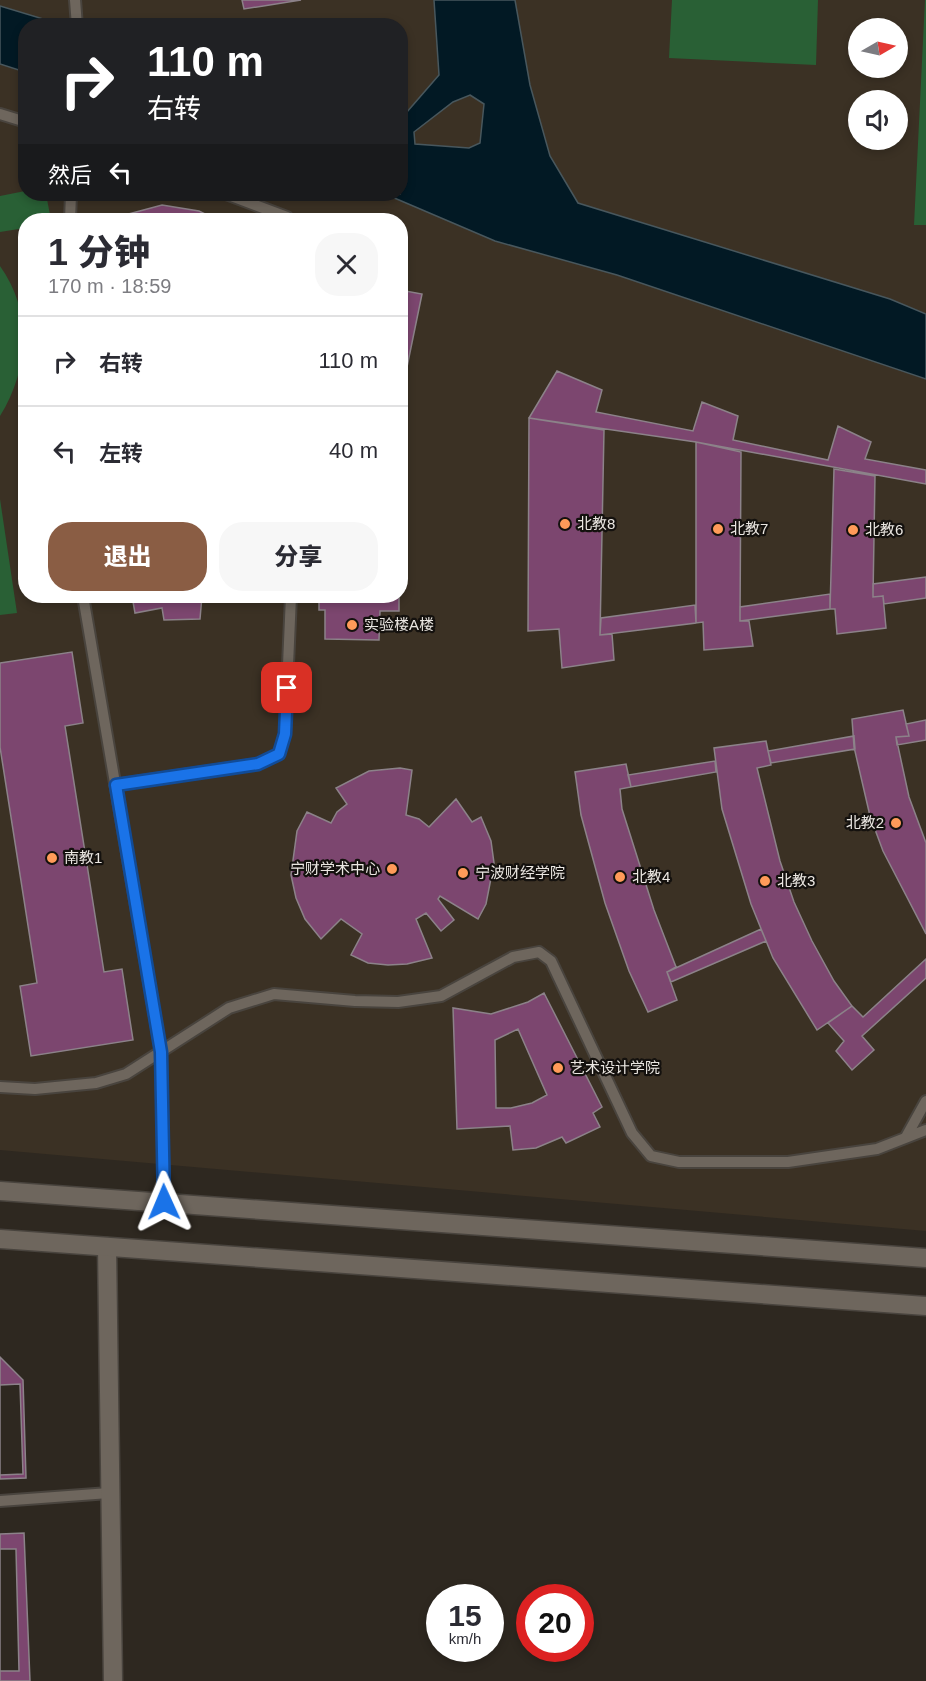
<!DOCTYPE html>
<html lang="zh">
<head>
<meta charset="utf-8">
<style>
	:root { --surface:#fff; --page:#f7f7f7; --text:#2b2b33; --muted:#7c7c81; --line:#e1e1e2; --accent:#8a5d44 }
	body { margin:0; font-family:Arial,"Noto Sans SC",sans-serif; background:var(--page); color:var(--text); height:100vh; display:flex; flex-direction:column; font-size:22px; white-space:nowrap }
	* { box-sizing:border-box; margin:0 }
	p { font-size:20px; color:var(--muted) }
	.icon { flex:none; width:33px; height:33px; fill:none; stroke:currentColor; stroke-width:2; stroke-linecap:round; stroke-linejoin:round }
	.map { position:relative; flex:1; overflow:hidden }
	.details { position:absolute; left:18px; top:213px; width:390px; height:390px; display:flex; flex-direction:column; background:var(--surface); border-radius:24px; box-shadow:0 3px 9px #0003 }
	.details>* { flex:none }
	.top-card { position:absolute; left:18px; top:18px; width:390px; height:183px; border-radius:24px; box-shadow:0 3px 9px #0003; background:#202124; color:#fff; overflow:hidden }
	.needle { width:39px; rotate:81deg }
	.buttons { position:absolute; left:848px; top:18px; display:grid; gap:12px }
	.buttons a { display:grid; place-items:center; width:60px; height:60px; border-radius:50%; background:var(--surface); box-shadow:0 3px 9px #0003; font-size:30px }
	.speed { position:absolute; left:426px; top:1584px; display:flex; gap:12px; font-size:30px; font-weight:700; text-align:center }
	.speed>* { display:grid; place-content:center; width:78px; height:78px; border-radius:50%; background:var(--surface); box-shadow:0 3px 9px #0003; line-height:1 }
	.speed small { font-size:15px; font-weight:400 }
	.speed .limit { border:9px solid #d22; background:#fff; color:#111 }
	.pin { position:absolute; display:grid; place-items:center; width:51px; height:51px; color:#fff; margin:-26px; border-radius:12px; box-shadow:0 3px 9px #0006 }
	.me { position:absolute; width:66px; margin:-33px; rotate:359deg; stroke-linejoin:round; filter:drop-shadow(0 0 4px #0008) }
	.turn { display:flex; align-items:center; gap:21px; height:126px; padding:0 30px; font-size:27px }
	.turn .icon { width:78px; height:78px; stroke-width:2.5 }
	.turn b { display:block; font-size:42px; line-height:51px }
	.then { display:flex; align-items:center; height:57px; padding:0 30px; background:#0003; gap:12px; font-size:22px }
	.round { display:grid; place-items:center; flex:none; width:63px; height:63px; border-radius:24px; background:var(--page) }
	.head { display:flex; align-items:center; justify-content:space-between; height:102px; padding:0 30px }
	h1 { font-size:36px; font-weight:800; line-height:45px }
	.primary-button { display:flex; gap:12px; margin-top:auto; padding:12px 30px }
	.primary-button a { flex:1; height:69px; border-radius:24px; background:var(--accent); color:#fff; font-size:24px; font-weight:800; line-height:69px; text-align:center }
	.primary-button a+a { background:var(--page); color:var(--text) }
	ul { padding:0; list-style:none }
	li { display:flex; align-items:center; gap:18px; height:90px; padding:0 30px; border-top:2px solid var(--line) }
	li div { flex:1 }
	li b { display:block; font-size:22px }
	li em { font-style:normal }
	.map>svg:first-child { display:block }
</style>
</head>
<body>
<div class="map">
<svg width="926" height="1681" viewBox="0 0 926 1681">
	<rect width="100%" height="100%" fill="#2e2820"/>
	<path fill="#3b3124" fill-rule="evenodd" d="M 0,0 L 926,0 L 926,1231 L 0,1150 ZM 26,26 L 400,26 L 400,194 L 26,194 ZM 858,28 L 897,28 L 897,68 L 858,68 ZM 858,100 L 897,100 L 897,140 L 858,140 ZM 26,220 L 400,220 L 400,596 L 26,596 Z"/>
	<path fill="#296035" d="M 672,0 L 818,0 L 816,65 L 669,58 Z
		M 925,0 L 926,0 L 926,225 L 914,225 Z
		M 25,191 L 26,194 L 46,194 L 51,220 L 26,220 L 25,228 L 0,232 L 0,196 Z
		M 0,266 C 33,312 29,369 0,416 Z
		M 0,499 L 17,613 L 0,615 Z"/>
	<path fill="#021924" stroke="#48575d" stroke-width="1.5" fill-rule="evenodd" d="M 434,0 L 515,0 L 530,85 L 550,156 L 578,203 L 890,299 L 926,314 L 926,379 L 617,275 L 495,241 L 385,194 L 400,194 L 401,115 L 406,113 L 439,75 ZM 470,95 L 484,104 L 480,143 L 469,148 L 415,144 L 414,132 L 453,102 Z
		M 0,6 L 63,25 L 26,26 L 25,72 L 0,64 Z"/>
	<path fill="#7c466f" stroke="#8c8289" stroke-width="1.5" fill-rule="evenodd" d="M 242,0 L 301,0 L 244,9 Z
		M 162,205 L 199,211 L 217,220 L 121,220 L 125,215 Z
		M 400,290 L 422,294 L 400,401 Z
		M 557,371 L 602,390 L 596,412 L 693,431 L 702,402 L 738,416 L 733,440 L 828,460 L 838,426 L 871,442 L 865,459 L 926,470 L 926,484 L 696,442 L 529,418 Z
		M 529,418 L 604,430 L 600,635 L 612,634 L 614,660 L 562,668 L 559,629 L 528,631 Z
		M 696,442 L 741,452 L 740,621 L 749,621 L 753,646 L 704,650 L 703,622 L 696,623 Z
		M 834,469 L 875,476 L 873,597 L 883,596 L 886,628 L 837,634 L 835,609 L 830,609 Z
		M 926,577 L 926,598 L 884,604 L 883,596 L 873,597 L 873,584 Z
		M 830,594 L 830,609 L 740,621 L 740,607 Z
		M 132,596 L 202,596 L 200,619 L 164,620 L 162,608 L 135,613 Z
		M 319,596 L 399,596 L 399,611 L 380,611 L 379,640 L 325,639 L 325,610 L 319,610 Z
		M 695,605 L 696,623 L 600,635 L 601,618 Z
		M 72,652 L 83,723 L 65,726 L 104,972 L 122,969 L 133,1040 L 31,1056 L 20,986 L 37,983 L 0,747 L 0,663 Z
		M 903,710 L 909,736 L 896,737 L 909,797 L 926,843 L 926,934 L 883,851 L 870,816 L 854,747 L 852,719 Z
		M 926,720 L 926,740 L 897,745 L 896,737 L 909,736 L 906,724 Z
		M 854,736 L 855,749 L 771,763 L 768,751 Z
		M 766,741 L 771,765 L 757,768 L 780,861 L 794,902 L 812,941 L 834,981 L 852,1006 L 817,1030 L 773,958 L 751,904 L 722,809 L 714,748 Z
		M 715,761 L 716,772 L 631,787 L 628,775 Z
		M 626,764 L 631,787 L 620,789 L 622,809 L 654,910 L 676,967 L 667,972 L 677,1000 L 648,1012 L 629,971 L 605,903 L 581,815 L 575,772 Z
		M 400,768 L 412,770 L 406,815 L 419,819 L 429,827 L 456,799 L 472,822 L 481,817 L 491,841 L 494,863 L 486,904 L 478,919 L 440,896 L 438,899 L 454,920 L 441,931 L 426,913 L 416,919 L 432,958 L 407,964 L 388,965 L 368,963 L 351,955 L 362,934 L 341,919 L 321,939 L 305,919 L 296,898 L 291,875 L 297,831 L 307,812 L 331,823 L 337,812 L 347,804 L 336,788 L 369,771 Z
		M 761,929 L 766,941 L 671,982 L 667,972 Z
		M 926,959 L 926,978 L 862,1036 L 874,1050 L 852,1070 L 836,1051 L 844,1041 L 828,1023 L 852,1006 L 863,1017 Z
		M 544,993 L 602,1107 L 593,1113 L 600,1127 L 566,1143 L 562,1137 L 536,1148 L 513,1150 L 510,1126 L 457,1129 L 453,1008 L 491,1014 L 528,1002 ZM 518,1029 L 547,1095 L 532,1103 L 511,1108 L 496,1108 L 495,1040 Z
		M 0,1357 L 23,1380 L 26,1478 L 0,1479 Z
		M 20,1384 L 23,1474 L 0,1475 L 0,1385 Z
		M 24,1533 L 30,1681 L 0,1681 L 0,1534 Z
		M 0,1549 L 16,1549 L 19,1671 L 0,1671 Z"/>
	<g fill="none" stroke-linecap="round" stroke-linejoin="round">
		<g stroke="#49443e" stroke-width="14">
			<path id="lane" d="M 75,0 L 77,26
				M 0,114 L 26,122
				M 226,194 L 287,217 L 289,220
				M 70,220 L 71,194
				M 83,596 L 161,1052 L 164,1202
				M 115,785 L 258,764 L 279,754 L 285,734 L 291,596
				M 0,1087 L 35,1089 L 96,1083 L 126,1074 L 229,1008 L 274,994 L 355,1001 L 398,1002 L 441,996 L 513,957 L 539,952 L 551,961 L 632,1133 L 651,1156 L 679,1162 L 788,1162 L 877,1149 L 926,1130
				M 906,1137 L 926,1101
				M 0,1501 L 109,1493"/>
		</g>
		<g stroke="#49443e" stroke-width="21">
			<path id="street" d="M 107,1247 L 113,1681"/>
		</g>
		<g stroke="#49443e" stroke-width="21">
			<path id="secondary" d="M 0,1191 L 926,1258
				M 0,1239 L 926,1306"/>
		</g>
		<use href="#lane" stroke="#6e665d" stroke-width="10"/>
		<use href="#street" stroke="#6e665d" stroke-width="18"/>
		<use href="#secondary" stroke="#6e665d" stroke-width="18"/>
	</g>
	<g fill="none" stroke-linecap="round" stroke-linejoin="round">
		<g stroke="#114b97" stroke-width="15">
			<path id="route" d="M 164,1202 L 161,1052 L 116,785 L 258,764 L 279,754 L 285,734 L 287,688"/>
		</g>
		<use href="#route" stroke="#1a73e8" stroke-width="10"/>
	</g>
	<g fill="#ff9b59" stroke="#14110e" stroke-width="2">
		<circle cx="565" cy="524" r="6"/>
		<circle cx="718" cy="529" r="6"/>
		<circle cx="853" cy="530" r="6"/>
		<circle cx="352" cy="625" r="6"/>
		<circle cx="896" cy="823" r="6"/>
		<circle cx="52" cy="858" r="6"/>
		<circle cx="392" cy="869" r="6"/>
		<circle cx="463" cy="873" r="6"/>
		<circle cx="620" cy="877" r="6"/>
		<circle cx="765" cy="881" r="6"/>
		<circle cx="558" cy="1068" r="6"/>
	</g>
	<g text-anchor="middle" stroke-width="4.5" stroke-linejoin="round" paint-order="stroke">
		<g font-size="15" fill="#ebe7e2" stroke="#14110e" text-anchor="start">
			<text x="577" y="529">北教8</text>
			<text x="730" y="534">北教7</text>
			<text x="865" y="535">北教6</text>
			<text x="364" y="630">实验楼A楼</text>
			<text x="884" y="828" text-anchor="end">北教2</text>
			<text x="64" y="863">南教1</text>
			<text x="380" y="874" text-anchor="end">宁财学术中心</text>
			<text x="475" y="878">宁波财经学院</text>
			<text x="632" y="882">北教4</text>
			<text x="777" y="886">北教3</text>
			<text x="570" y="1073">艺术设计学院</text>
		</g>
	</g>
</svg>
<div class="buttons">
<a><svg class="needle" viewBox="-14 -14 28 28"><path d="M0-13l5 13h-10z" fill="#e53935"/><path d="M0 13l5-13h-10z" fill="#7c7c81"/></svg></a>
<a><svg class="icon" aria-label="sound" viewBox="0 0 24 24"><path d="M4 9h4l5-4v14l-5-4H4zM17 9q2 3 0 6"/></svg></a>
</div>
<div class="speed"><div>15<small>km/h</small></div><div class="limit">20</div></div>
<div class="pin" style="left:287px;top:688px;background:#d93025"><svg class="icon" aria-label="arrive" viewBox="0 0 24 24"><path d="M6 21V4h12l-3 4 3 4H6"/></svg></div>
<svg class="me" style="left:164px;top:1202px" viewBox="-20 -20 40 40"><path d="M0-17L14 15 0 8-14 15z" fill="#1a73e8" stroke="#fff" stroke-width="4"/></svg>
<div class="top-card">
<div class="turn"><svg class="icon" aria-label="right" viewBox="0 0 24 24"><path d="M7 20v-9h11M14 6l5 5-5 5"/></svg><div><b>110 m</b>右转</div></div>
<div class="then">然后<svg class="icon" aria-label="left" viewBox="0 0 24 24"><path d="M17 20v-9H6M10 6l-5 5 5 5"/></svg></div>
</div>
<section class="details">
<div class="head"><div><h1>1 分钟</h1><p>170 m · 18:59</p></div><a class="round"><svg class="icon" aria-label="close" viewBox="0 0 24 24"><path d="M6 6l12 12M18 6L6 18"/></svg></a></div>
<ul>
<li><svg class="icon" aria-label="right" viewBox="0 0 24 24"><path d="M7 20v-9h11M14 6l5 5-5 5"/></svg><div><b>右转</b></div><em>110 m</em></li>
<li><svg class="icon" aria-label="left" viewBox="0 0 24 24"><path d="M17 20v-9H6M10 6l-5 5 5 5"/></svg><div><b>左转</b></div><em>40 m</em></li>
</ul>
<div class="primary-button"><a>退出</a><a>分享</a></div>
</section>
</div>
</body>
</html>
